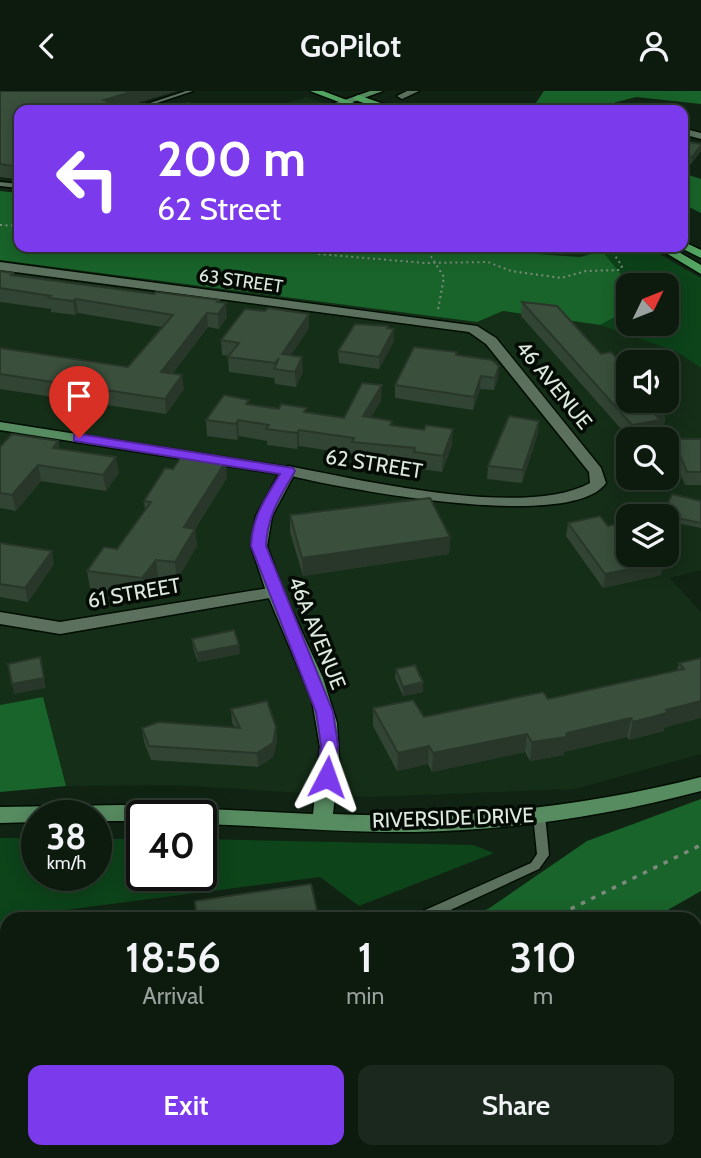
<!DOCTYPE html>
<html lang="en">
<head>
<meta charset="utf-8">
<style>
	:root { --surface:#0d1b0f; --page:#1b281d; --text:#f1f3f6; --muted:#9aa19e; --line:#2d392f; --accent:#7c3aed }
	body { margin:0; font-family:Cabin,sans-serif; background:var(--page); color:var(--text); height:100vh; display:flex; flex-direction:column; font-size:26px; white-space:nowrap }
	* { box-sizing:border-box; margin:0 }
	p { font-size:23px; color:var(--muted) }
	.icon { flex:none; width:38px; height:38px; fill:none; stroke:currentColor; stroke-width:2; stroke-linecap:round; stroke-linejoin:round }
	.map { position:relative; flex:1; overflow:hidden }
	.details { position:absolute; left:0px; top:821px; width:702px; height:247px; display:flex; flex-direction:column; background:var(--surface); border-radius:21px 21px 0 0; box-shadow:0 4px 18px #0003,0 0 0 2px var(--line) }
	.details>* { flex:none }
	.guide { position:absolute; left:14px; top:14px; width:674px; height:147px; border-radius:14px; box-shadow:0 4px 18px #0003,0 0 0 2px var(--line); background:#7c3aed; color:#fff; overflow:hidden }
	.needle { width:46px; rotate:47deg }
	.fabs { position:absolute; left:616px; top:182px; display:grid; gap:14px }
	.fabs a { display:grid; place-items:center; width:63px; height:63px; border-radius:14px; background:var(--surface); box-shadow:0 4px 18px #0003,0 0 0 2px var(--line); font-size:35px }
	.speed { position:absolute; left:21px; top:709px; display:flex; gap:14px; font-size:35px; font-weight:700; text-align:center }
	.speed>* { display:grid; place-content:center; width:91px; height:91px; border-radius:50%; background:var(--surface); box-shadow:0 4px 18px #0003,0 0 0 2px var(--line); line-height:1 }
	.speed small { font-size:18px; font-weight:400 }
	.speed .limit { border:4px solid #111; border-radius:10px; background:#fff; color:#111 }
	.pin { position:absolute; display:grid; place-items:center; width:60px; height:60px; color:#fff; margin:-72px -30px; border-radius:50% 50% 50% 0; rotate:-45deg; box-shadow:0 0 7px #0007 }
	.pin .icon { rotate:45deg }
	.me { position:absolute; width:77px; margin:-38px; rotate:4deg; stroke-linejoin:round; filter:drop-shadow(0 0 5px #0008) }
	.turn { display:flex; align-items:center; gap:24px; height:147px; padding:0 28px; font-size:32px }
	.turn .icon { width:91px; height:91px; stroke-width:2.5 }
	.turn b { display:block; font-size:49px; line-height:60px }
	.eta { display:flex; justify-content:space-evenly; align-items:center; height:119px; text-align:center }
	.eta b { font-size:42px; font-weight:600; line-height:49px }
	.primary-button { display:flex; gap:14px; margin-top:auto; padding:14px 28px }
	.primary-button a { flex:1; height:80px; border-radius:14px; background:var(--accent); color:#fff; font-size:28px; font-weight:600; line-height:80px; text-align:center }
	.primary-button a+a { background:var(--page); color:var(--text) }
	header { display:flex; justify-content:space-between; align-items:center; height:91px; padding:0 28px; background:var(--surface); font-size:32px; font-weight:600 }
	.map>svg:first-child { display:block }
</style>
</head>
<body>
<header><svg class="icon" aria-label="back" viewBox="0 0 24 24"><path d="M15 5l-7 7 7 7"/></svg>GoPilot<svg class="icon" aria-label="person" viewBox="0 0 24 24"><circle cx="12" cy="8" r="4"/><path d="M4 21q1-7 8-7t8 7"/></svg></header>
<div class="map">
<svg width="701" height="1067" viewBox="0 0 701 1067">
	<rect width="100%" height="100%" fill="#112414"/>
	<path fill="#152e18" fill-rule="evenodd" d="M 307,6 L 344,19 L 263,19 Z
		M 439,156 L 596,156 L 602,160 L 580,166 Z
		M 0,169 L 477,231 L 503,220 L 600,234 L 677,261 L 701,276 L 701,479 L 670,487 L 701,521 L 701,663 L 575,698 L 369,706 L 174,694 L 66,695 L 43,606 L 0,614 ZM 628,271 L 667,271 L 667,310 L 628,310 ZM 628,348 L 667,348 L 667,387 L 628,387 ZM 628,425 L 667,425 L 667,464 L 628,464 Z"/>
	<path fill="#0d441a" d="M 596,156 L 647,156 L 701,187 L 701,277 L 677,261 L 600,234 L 628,219 L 628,233 L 667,233 L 667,194 L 630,194 Z
		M 0,747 L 37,747 L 37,784 L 96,784 L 96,748 L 142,748 L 142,784 L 201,784 L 201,748 L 473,754 L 494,762 L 359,815 L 320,786 L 11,826 L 7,828 L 4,899 L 0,900 Z"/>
	<path fill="#19642a" d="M 544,0 L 701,0 L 701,13 L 636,6 L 602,15 L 601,19 L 531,19 Z
		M 683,82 L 701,88 L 701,122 L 683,113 Z
		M 0,100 L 19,102 L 19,156 L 439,156 L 580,166 L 602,160 L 630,194 L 628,219 L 600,234 L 503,220 L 477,231 L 0,169 Z
		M 43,606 L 66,695 L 0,701 L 0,614 Z
		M 701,708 L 701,800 L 652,828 L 459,828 L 488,818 L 587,750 Z
		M 7,953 L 7,1060 L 271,1061 L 254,1067 L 0,1067 L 0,954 Z"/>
	<path fill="#377e43" stroke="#699e71" stroke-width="2" d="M 701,857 L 701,1067 L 254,1067 L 271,1060 L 695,1060 L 695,860 Z"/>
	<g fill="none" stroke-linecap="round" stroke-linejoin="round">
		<g stroke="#000d02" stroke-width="3">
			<path id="lane" d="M 186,0 L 193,0 L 136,19 L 129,19 Z
				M 344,9 L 347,11 L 346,12 L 322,19 L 314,19 Z
				M 0,91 L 19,93 L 19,97 L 0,95 Z
				M 539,720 L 543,721 L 545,724 L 549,764 L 539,778 L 431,828 L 412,828 L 414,824 L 531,772 L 537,763 L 533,724 L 535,721 Z
				M 7,929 L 7,941 L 0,942 L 0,930 Z"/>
		</g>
		<g stroke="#000d02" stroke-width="3">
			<path id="street" d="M 407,0 L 419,0 L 402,8 L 397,5 Z
				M 682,37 L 701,42 L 701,48 L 682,43 Z
				M 0,171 L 477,235 L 496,247 L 601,377 L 606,392 C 571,442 338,397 283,383 L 280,380 L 288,375 C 362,389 525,428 590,392 L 589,381 L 486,253 L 469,241 L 0,179 Z
				M 275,496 L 281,497 L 283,501 L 281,505 L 60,543 L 0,533 L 0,521 L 60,531 Z"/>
		</g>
		<g stroke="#000d02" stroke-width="3">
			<path id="secondary" d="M 370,0 L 383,0 L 347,13 L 339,11 Z
				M 0,331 L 293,377 L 296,380 L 272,425 L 267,455 L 283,500 L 323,587 L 337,632 L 339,669 L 333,723 C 458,729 580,717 701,686 L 701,700 C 607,725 512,739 415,741 C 344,742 273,735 201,733 L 201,724 L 142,724 L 142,730 L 96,730 L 96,724 L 37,724 L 37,731 L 0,732 L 0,716 L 122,714 L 313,723 L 320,656 L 312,609 L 266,500 L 251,455 L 256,425 L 279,383 L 0,339 Z"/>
		</g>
		<g stroke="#000d02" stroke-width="3">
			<path id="primary" d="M 310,0 L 323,0 L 373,19 L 360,19 Z
				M 358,4 L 395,17 L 397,19 L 384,19 L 355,9 L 353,7 Z
				M 682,150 L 701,159 L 701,167 L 679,156 L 682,156 Z
				M 656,156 L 670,156 L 701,174 L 701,183 Z"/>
		</g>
		<path stroke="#7c8b7d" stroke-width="2" stroke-dasharray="2 3.5" stroke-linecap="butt" d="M 0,134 L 19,135
			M 286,156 L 318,163 L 425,172 L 488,171 L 511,180 L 561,187 L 586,180 L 620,179 L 622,175 L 609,156
			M 425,156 L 444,186 L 438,219"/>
		<path stroke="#7c8b7d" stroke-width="3.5" stroke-dasharray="4.5 7" stroke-linecap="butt" d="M 550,828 L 701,754
			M 109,1067 L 121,1060"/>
		<use href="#lane" fill="#5b715d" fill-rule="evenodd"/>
		<use href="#street" fill="#5b715d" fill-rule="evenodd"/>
		<use href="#secondary" fill="#578b60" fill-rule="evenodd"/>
		<use href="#primary" fill="#54a562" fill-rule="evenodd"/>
	</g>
	<path fill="#324434" d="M 0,0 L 177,0 L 123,16 L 19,19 L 16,88 L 0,86 Z
		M 682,57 L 701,60 L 691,73 L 682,72 Z
		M 0,180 L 13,182 L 14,184 L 154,203 L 219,209 L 227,226 L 219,238 L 208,236 L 173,282 L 184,298 L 166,323 L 0,298 L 0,257 L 128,276 L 162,236 L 78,222 L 75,224 L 51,221 L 51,218 L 0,211 Z
		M 522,211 L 601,263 L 666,319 L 664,334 L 659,334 L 657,343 L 630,348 L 521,225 Z
		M 388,235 L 388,237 L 394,238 L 394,250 L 379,278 L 339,272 L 338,260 Z
		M 309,237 L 291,264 L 303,281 L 296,296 L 275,293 L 274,287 L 229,281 L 228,266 L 229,265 L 222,264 L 221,249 Z
		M 457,264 L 499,275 L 498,287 L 494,299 L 480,298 L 473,319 L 395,307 L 395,294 Z
		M 381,310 L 371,326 L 392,330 L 392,335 L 452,354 L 442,381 L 413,377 L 413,373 L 352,367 L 352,363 L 299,355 L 297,358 L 267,354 L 267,350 L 239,345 L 237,349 L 207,345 L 206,329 L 249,313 L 344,327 Z
		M 539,330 L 538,342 L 522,392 L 487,388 L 488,375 Z
		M 673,348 L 701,348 L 701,394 L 685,394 L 671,361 Z
		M 0,356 L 60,358 L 119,382 L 106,400 L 41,390 L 16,420 L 0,417 Z
		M 227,387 L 195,438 L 197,455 L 177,489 L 158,486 L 144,505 L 90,497 L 87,480 L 117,458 L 145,420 L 144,410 Z
		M 672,403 L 701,410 L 701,437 L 667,430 L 667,425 L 663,425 Z
		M 290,424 L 450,446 L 449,463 L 303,485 L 290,441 Z
		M 568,432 L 608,435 L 661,484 L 603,497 L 566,445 Z
		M 0,452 L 54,473 L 28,511 L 0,506 Z
		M 192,548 L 240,563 L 198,571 L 193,557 Z
		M 701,567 L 664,637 L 664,640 L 629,649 L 627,646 L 564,661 L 564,664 L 530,670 L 525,661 L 432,681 L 428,673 L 397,680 L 373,635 L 373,617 L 424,626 L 548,608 L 677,579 L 679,572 Z
		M 396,578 L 423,601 L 403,605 L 395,587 Z
		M 231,618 L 276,636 L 277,650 L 273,666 L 258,676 L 151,669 L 144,651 L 142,637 L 235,637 L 232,632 Z
		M 317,820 L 317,828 L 197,828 Z"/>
	<path fill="#29372a" d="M 134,0 L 177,0 L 112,19 L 104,9 Z
		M 701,54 L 701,60 L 691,73 L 692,66 Z
		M 19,73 L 19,87 L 16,88 L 13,75 Z
		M 76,208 L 78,222 L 75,224 L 73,210 Z
		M 219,209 L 220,221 L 226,212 L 227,226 L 219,238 L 217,211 Z
		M 207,222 L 208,236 L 163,295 L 161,281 Z
		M 309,223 L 309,237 L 282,277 L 282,263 Z
		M 394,238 L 394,250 L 379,278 L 379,266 Z
		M 302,266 L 303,281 L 296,296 L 295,281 Z
		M 499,275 L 498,287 L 494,299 L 495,287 Z
		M 182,284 L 184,298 L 166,323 L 165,308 Z
		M 481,285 L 480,298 L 473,319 L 474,306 Z
		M 382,294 L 381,310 L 362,341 L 363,325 Z
		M 666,319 L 664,334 L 659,334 L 657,343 L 630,348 L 632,334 L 653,321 Z
		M 238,329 L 239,345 L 237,349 L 236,333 Z
		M 539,330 L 538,342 L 522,392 L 523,379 Z
		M 453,338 L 452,354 L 442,381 L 443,365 Z
		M 299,339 L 299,355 L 297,358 L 297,342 Z
		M 58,350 L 61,365 L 53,357 Z
		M 116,366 L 119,382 L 106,400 L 103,384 Z
		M 226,370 L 227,387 L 185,453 L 184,436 Z
		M 38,374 L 41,390 L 16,420 L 12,404 Z
		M 195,438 L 197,455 L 177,489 L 175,471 Z
		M 450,446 L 449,463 L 303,485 L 302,467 Z
		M 52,460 L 54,473 L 28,511 L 25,497 Z
		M 156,469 L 158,486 L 144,505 L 142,487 Z
		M 664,471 L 661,484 L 603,497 L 605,483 Z
		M 239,554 L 240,563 L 198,571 L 197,562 Z
		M 40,566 L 46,597 L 14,603 L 12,593 Z
		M 423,591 L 423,601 L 403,605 L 403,596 Z
		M 701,610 L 701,627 L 664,637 L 664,640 L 629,649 L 633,631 L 666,619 Z
		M 631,627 L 627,646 L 564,661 L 564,664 L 530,670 L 532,651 Z
		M 276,636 L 277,650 L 273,666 L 258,676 L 257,662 Z
		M 527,643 L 525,661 L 432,681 L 433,662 Z
		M 429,655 L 428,673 L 397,680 L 398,662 Z"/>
	<path fill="#3a4f3c" stroke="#29372a" stroke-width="2" d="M 0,0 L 134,0 L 104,9 L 130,19 L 19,19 L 19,73 L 13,75 L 0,73 Z
		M 188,12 L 205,19 L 163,19 Z
		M 688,51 L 701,53 L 701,54 L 692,66 L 682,65 L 682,57 Z
		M 0,180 L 13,182 L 11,184 L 154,203 L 156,201 L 219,209 L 217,211 L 226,212 L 218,223 L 207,222 L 161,281 L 182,284 L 165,308 L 0,283 L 0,257 L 128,276 L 173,224 L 76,208 L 73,210 L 49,207 L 51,205 L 0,197 Z
		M 522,211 L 557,215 L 601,263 L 611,261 L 628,279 L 628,310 L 657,310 L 666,319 L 653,321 L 660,329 L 632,334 Z
		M 268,217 L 309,223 L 282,263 L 302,266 L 295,281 L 274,278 L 279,267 L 275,272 L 228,266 L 239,252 L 221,249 L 245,218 L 265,220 Z
		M 355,233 L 388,235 L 387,237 L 394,238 L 379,266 L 338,260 Z
		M 414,256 L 457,261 L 456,264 L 492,269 L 499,275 L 495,287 L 481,285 L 474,306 L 395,294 Z
		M 362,292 L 382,294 L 363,325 L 392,330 L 390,334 L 424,339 L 426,334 L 453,338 L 443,365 L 414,361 L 415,357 L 352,351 L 354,347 L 299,339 L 297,342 L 266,338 L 269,334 L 238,329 L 236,333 L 206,329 L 224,304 L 249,309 L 246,313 L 279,318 L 281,313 L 307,317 L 304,321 L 344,327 Z
		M 509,325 L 539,330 L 523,379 L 488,375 Z
		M 12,343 L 58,350 L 53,357 L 116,366 L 103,384 L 38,374 L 12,404 L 0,402 L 0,356 Z
		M 673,348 L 701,348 L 701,381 L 687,381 Z
		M 183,363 L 226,370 L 184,436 L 195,438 L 175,471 L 156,469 L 142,487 L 87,480 L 104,456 L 117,458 L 151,411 L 144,410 L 165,377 L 173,378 Z
		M 672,403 L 701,410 L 701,432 L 663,424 Z
		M 430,407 L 450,446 L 302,467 L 290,424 Z
		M 600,425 L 608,435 L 628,430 L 628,464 L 658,464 L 664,471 L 605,483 L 568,432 Z
		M 0,452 L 52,460 L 25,497 L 0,493 Z
		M 234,539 L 239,554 L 197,562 L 192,548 Z
		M 40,566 L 44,587 L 12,593 L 8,573 Z
		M 701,567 L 701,610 L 666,619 L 667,622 L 633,631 L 631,627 L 567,642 L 566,646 L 532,651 L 527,643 L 433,662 L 429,655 L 398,662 L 373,617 L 413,609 L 424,626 L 543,601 L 548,608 L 684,578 L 679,572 Z
		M 415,574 L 423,591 L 403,596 L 396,578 Z
		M 267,610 L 276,636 L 273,652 L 257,662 L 149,655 L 142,637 L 159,631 L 240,637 L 231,618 Z
		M 311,793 L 317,820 L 264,828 L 197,828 L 195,810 Z
		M 153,822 L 154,828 L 115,828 Z"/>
	<path fill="#7c3aed" stroke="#51269a" stroke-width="2" d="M 79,343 L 293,377 L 295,380 C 280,406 267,425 266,455 L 333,621 L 338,654 L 333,691 L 320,691 L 318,686 L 321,654 L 316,621 L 251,455 C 252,426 265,408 280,383 L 74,350 L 74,344 Z"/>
	<g text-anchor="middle" stroke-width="7" stroke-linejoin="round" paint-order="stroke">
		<g font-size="18" fill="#dde9dd" stroke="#040b05">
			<text transform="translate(241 190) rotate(8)" y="6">63 STREET</text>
		</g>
		<g font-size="21" fill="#dde9dd" stroke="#040b05">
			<text transform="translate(554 294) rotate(51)" y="7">46 AVENUE</text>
			<text transform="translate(374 373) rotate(9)" y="7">62 STREET</text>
			<text transform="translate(134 502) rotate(-10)" y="7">61 STREET</text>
			<text transform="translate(317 542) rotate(68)" y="7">46A AVENUE</text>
			<text transform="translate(453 727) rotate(-2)" y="7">RIVERSIDE DRIVE</text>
		</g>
	</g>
</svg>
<div class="fabs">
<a><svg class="needle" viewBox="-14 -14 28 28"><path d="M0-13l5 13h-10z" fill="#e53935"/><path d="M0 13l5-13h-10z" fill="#9aa19e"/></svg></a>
<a><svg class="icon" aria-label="sound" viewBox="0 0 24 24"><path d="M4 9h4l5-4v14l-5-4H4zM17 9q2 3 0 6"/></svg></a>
<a><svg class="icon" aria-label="search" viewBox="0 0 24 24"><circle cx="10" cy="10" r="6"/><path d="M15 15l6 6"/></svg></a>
<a><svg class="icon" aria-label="layers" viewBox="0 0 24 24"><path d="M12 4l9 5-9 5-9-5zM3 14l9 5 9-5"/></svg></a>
</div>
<div class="speed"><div>38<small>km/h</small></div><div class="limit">40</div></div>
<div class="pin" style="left:79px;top:347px;background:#d93025"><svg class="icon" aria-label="arrive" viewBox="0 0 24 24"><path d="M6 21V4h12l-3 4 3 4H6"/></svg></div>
<svg class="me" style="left:327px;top:686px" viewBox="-20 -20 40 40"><path d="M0-17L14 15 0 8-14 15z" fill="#7c3aed" stroke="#fff" stroke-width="4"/></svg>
<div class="guide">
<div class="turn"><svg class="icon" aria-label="left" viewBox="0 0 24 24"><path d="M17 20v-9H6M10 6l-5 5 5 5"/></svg><div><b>200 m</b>62 Street</div></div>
</div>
<section class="details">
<div class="eta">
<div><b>18:56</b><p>Arrival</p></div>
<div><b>1</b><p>min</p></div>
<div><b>310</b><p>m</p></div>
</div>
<div class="primary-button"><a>Exit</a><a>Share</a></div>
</section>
</div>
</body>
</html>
